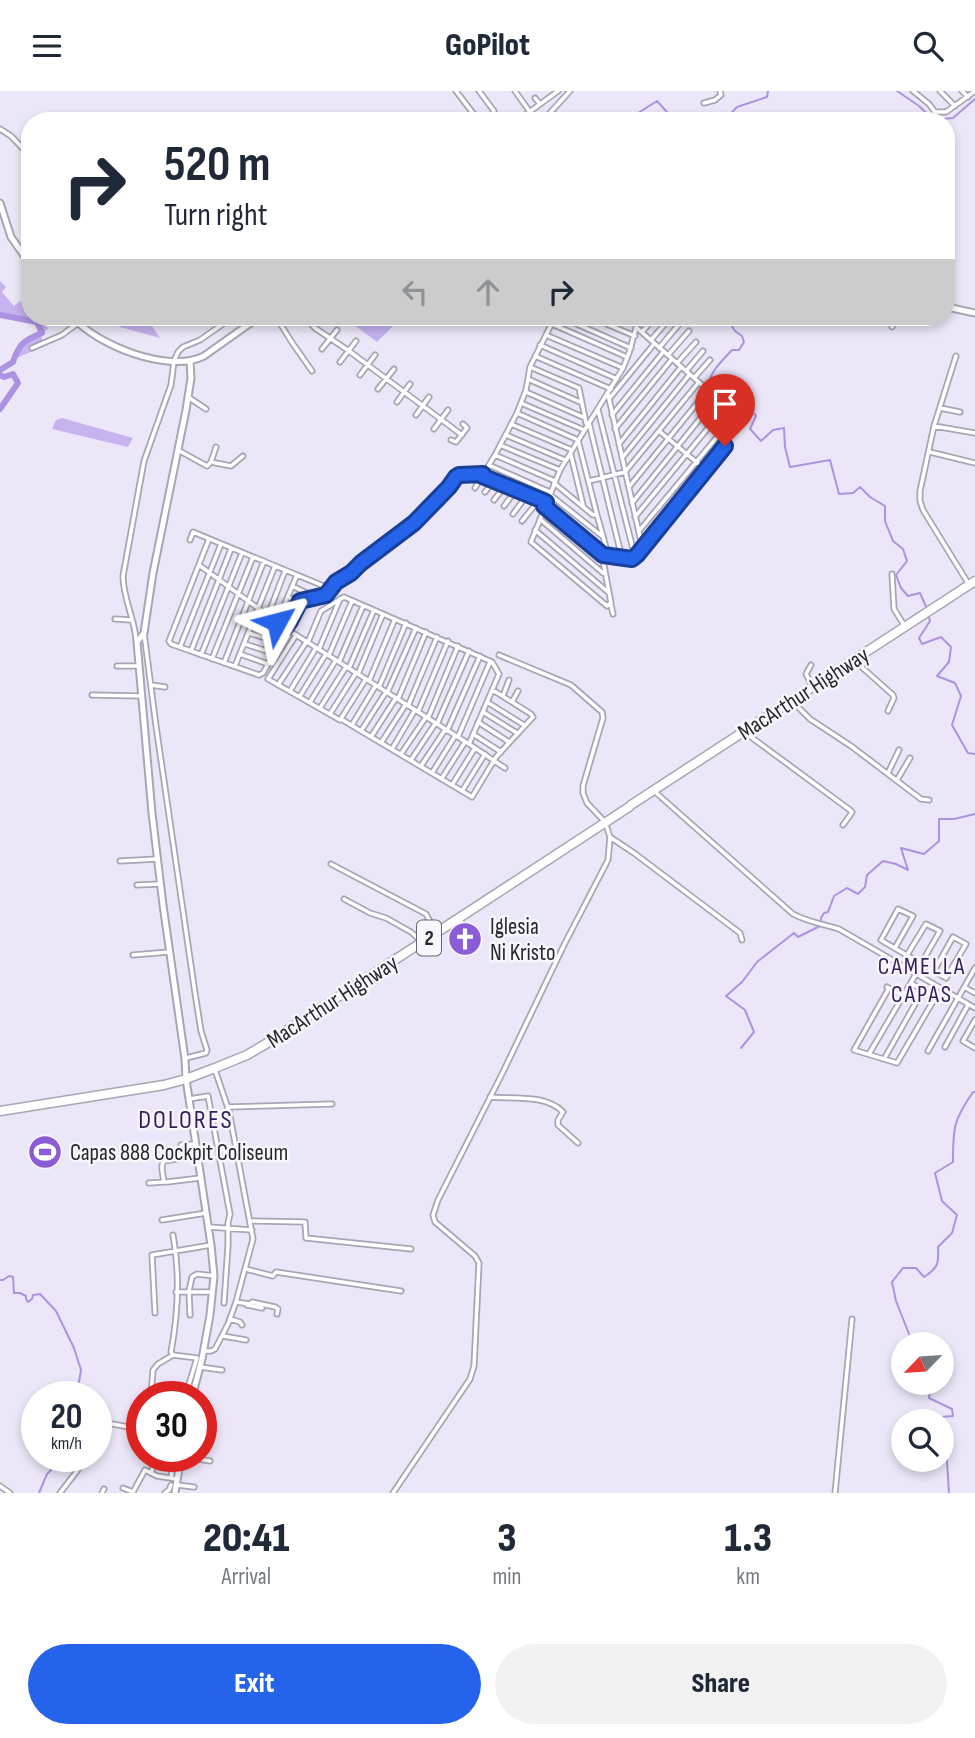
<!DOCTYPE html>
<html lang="en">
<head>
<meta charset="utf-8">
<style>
	:root { --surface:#fff; --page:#f2f2f3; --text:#1f2937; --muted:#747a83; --accent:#2563eb }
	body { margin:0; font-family:"Sofia Sans Condensed",sans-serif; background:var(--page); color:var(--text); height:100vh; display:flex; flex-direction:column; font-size:26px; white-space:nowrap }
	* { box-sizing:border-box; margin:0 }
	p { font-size:23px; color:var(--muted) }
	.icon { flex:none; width:38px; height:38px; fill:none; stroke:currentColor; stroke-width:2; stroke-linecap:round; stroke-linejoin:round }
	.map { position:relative; height:1402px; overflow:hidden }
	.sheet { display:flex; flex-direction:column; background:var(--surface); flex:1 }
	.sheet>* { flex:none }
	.hud { position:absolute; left:21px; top:21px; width:934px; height:214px; border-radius:28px; box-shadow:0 4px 10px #0003; background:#fff; color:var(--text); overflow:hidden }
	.needle { width:46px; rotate:245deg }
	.controls { position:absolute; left:891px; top:1241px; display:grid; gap:14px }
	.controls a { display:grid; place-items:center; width:63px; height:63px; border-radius:50%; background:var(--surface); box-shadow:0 4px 10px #0003; font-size:35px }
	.speed { position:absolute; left:21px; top:1290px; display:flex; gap:14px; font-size:35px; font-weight:700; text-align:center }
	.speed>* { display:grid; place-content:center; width:91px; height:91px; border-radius:50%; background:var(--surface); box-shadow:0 4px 10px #0003; line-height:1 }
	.speed small { font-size:18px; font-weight:400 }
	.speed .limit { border:10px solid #d22; background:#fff; color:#111 }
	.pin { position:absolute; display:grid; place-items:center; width:60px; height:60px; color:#fff; margin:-72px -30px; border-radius:50% 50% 50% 0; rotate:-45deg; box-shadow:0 0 7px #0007 }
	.pin .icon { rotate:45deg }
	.me { position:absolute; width:77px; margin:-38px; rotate:52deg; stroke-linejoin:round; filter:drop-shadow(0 0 5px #0008) }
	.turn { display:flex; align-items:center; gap:24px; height:147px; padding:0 28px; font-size:32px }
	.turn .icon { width:91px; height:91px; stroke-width:2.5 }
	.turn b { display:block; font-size:49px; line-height:60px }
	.lanes { display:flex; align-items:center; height:66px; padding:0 28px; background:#0003; justify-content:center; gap:35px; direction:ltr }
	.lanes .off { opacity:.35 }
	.eta { display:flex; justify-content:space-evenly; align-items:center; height:119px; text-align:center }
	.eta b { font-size:42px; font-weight:800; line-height:49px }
	.action { display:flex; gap:14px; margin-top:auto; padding:14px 28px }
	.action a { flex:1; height:80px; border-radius:42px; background:var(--accent); color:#fff; font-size:28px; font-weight:800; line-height:80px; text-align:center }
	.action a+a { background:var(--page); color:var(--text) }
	header { display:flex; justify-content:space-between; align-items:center; height:91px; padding:0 28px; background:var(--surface); font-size:32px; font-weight:800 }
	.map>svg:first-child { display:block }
</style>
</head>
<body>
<header><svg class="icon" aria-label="menu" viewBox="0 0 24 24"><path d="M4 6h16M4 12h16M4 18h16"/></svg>GoPilot<svg class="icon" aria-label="search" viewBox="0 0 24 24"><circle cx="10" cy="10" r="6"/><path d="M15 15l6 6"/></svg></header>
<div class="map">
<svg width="975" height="1402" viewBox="0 0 975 1402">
	<rect width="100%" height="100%" fill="#ece7f8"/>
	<path fill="#c6b3f0" d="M 0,190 L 6,196 L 2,201 L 14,215 L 20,210 L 30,219 L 30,226 L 37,226 L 48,237 L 42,245 L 42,256 L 12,269 C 17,251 21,249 38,241 L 35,232 L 0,225 Z
		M 109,226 L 146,226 L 160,247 L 120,236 Z
		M 343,226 L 402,226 L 377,251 Z
		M 62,327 L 133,347 L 128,356 L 52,338 L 56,329 Z"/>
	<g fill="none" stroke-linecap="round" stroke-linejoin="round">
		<path stroke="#ac93e1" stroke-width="2" d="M 897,0 L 919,15 L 934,29 L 953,27 L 975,8
			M 636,30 L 638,22 L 657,10 L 675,30
			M 724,30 L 737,16 L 767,6 L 768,0
			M 726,226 L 735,240 L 742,245 L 744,251 L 739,259 L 732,259 C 724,268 711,279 709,292 L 712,294 L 736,295 L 739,297 L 733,322 C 740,326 748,319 755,323 L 756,325 L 750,338 L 761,350 L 773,339 L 784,337 L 785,356 L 790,376 L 830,369 L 839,403 L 853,402 L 860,396 L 870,406 L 885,415 L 885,430 L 893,450 L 903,458 L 907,470 L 896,484 L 901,497 L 908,505 L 920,502 L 927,518
			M 928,524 L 930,530 L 919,547 L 922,553 L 941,546 L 951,556 L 949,571 L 937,585 L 955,592 L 961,605 L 952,634 L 968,662 L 975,663
			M 741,957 L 754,941 L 745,919 L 726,905 L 742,891 L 757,871 L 794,842 L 798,846 L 820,835 L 821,827 L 824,822 L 828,821 L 834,805 L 847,797 L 858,803 L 865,796 L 867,784 L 883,770 L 896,773 L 908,779 L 901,757 L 924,763 L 939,750 L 939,728 L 954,728 L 975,723
			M 0,1189 L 3,1189 L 9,1185 L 13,1186 L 14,1202 L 20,1202 L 26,1205 L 26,1208 L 28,1211 L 32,1208 L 33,1204 L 40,1203 L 56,1220 L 74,1257 L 81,1279 L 79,1291 L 71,1306
			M 913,1253 L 896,1210 L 892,1191 L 903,1177 L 916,1177 L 924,1186 C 938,1177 939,1173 938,1156 L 952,1142 L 957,1124 L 942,1110 L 935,1082 L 953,1071 C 953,1037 953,1030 973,1001 L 975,1001
			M 930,1330 L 930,1327 L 953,1325 L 952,1318 L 929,1307 L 931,1292
			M 942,1348 L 946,1355 L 949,1402
			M 39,1402 L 47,1383 L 65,1365"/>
		<path stroke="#ac93e1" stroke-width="6" d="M 0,224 L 37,231 L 42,242 C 24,249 19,253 13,271 L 0,279
			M 0,284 L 4,286 L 13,283 L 18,292 L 0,318"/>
		<g stroke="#a9a5b5" stroke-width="7">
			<path id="street" d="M 456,0 L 479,30
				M 479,0 L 494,20 L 492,23 L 483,30
				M 515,0 L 530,21
				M 913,0 L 929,13 L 935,21 L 946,21 L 975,0
				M 940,0 L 955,15
				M 962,0 L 968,6
				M 535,7 L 540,13
				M 704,12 L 715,9 L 721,4 L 720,0
				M 548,24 L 570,0
				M 517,30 L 558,0
				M 0,38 L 11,45 L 30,65
				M 219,226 L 223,232
				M 276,226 L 293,253 L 312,280
				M 304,226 L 315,237 L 349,260 L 462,344
				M 561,226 L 631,257
				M 590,226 L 635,245
				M 621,226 L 638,233
				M 903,227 L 904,226
				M 552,233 L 627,266
				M 892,236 L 896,226
				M 637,237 L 702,294 L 720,314 L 723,322 L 726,338 L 727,346 L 725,355 L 637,464 L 629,468 L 602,464 L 611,512 L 607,515 L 531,451 L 560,379 L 623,277 L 629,262 L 639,226
				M 642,241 L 655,226
				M 546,244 L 623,277
				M 651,249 L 671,226
				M 540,254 L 617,288
				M 32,257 L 62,244 L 78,232
				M 659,257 L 681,231
				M 322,258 L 337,239
				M 668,264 L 689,240
				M 535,265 L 611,298
				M 956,265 L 934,335 L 920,400 L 920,410 L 923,419 L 968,492
				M 340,271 L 356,250
				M 677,272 L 696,251
				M 530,276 L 579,297 L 586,332 L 588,334
				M 686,280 L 703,260
				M 360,284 L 375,264
				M 694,287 L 710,269
				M 528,288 L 580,311
				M 378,298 L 394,278
				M 526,301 L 585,327
				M 608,303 L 642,455
				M 188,306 L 206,318
				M 609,308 L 654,253
				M 397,311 L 410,293
				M 521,312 L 584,339
				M 940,317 L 960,321
				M 598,319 L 635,466
				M 517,322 L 578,349 L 597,424 L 593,424 L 554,392
				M 416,324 L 429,306
				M 612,324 L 664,260
				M 589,332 L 622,467
				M 511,333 L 572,359
				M 934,335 L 975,342
				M 434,338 L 448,319
				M 615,338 L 672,268
				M 659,340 L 706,379
				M 506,344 L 565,369
				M 451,349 L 456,351 L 467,337 L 463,333
				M 619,353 L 681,276
				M 500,354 L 560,379
				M 178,359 L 207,375 L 211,371 L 216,356
				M 930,361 L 975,372
				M 495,364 L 555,390
				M 571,364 L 583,414
				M 622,367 L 690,283
				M 211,371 L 231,375 L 243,365
				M 489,374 L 550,401
				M 482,385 L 546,411
				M 589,390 L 625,381 L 699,291
				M 629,396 L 707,300
				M 475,397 L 495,364 L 517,322 L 526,299 L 530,276 L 555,226
				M 485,401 L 494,390
				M 549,403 L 602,445 L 603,445 L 597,424
				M 494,409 L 505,395
				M 632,412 L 715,309
				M 504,415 L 516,399
				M 544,415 L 602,464
				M 513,423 L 527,404
				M 635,426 L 722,320
				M 540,428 L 603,482
				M 522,430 L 539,409
				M 535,439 L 608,501
				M 639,440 L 726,335
				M 603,445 L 608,465
				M 209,448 L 169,550 L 171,553 L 259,584 L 263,582 L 272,566 L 275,549 L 290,530 L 300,510 L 326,504 L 336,490 L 351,482 L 361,472 L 414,432 L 449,396 L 456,386 L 483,383
				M 190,449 L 193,441 L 331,498
				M 199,474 L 285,537 L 469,653 L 505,677
				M 892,483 L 894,518 L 904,534
				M 292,495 L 315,506
				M 288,506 L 300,512
				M 611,514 L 613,523
				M 268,524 L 285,480
				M 115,528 L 132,529
				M 277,531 L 297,484
				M 144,542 L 156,635 L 195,902 L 201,940 L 207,959 L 206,962 L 186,967
				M 249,542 L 275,550
				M 136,549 C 135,528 123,508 123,485 L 144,370 L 171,294 L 174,270 L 178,261 L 183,256 L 200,249 L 233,226
				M 308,551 L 321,520 L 344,506 L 383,523
				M 245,553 L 273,562
				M 180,556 L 221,453
				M 319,558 L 340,508
				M 191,560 L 231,458
				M 240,563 L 268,573
				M 201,564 L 242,462
				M 329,564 L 352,510
				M 212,568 L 253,466
				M 339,571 L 363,515
				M 856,571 L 893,604 L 894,607 L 888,620
				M 224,572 L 264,470
				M 811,574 L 806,583 L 813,596
				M 117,575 L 138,575
				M 235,575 L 275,475
				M 349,577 L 374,519
				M 358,583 L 383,523 L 492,571 L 499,583 L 469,653
				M 268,588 L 340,629 L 366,588
				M 268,588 L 296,544
				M 369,590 L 395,528
				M 151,594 L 165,596
				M 278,594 L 307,550
				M 379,596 L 406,532
				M 290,600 L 316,557
				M 387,602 L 416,537
				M 92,604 L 141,605
				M 300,605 L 326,563
				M 503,605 L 509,589
				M 398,608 L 426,541
				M 792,610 L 810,628 L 851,655 L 921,708 L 929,709
				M 310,611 L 336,569
				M 487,611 L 524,634
				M 512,611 L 518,600
				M 408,615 L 437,546
				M 320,617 L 346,576
				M 418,621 L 448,550
				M 483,621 L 517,642
				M 330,623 L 356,582
				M 428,627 L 458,555
				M 341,628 L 472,706 L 496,666 L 533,626 L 531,623 L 496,601 L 492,600
				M 478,631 L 509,651
				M 437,633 L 469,560
				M 352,634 L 376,594
				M 361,640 L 386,601
				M 447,640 L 480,565
				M 473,643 L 501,661
				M 747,643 L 850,719 L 852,721 L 851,723 L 843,734
				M 371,646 L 396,607
				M 458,646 L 490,571
				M 381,652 L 406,613
				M 392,658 L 415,619
				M 401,663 L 426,626
				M 411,669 L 435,633
				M 421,675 L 445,639
				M 432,682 L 455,645
				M 888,682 L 899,659
				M 442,687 L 465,651
				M 897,689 L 910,667
				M 452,694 L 475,657
				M 462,700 L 485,663
				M 654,700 L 793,823 C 808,831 823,833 839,838 L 975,917
				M 610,746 L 634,762 L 740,842 L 742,849
				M 120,770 L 157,768
				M 331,773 L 426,823 L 435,840
				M 137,794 L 160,793
				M 344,808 L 370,822 L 386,827 L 411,841 L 421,850
				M 460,829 L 474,850
				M 895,857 L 913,825 L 898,818 L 881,849 C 903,862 924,875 946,887 L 966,853 L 953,846 L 934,880
				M 133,864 L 169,861
				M 907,864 L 926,833 L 940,840 L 915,883
				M 887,896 L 903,905
				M 964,896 L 975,902
				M 889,897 L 854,959 L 897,972 L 935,907 L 911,892
				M 975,929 L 963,950 L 975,957
				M 945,956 L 968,914
				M 928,960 L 975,877
				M 869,963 L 916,883
				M 884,968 L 923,899
				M 490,1006 C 513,1008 546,1003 563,1021 L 558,1029 L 558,1034 L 578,1052
				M 189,1008 L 208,1005 L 230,1123 L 228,1132 L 228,1155 L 224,1212
				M 228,1016 L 332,1013
				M 181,1054 L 195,1053
				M 197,1065 L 164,1070 C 160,1074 163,1084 164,1091 L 167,1091 L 200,1087
				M 149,1092 L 164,1091
				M 162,1129 L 206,1122
				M 251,1130 L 305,1131 L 306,1147 L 411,1158
				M 209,1136 L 252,1139
				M 173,1144 C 180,1182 178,1223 171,1261 L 173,1264 L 197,1267
				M 246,1178 L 273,1185 L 276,1181 L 401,1200
				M 176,1201 L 212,1201
				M 236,1211 L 250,1213 L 252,1211 L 275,1216 L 278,1218 L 277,1223
				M 247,1214 L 262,1217
				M 155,1222 L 152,1164 L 211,1154
				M 190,1224 L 189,1200 L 192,1186 L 197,1183 L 214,1185
				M 230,1228 L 240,1231 L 242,1234
				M 223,1245 L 246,1249
				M 203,1260 L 211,1260 L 215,1258 L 228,1233 L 236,1211 L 253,1148 L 229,1020 L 215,979
				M 200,1276 L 222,1279
				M 166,1295 L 187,1299
				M 151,1303 L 153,1279 L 158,1273 L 173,1264
				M 185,1306 L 197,1267
				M 96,1330 L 134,1337 L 142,1342
				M 181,1365 L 210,1370
				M 147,1367 L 148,1365
				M 151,1382 L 157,1365
				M 171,1387 L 174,1365
				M 177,1394 L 194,1396
				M 0,1395 L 10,1402
				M 123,1397 L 133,1401 L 145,1379 L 157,1385 L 177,1388
				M 60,1402 L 77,1380 L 85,1365
				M 102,1402 L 104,1398
				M 165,1402 L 169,1399 L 171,1394
				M 393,1402 L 470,1288 L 474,1275 L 479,1172 L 475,1165 L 435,1131 L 433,1124 L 438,1109 L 502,983 L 565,852 L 608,769 L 610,746 L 605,731 L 587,712 L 583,702 L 583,695 L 590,671 L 603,627 L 602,621 L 571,594 L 499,564
				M 835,1402 L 852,1228"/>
		</g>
		<g stroke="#a9a5b5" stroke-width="9">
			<path id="secondary" d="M 538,30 L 552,24 L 573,30
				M 0,112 L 11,146 L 30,173
				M 947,216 L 975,222
				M 73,226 C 96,254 169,283 204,265 L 259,226
				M 190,270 L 191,287 L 186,319 L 153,482 L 144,542 L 137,551 L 152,722 L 163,814 L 185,968 L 186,988 L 211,1154 L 214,1185 L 210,1224 L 202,1268 L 192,1306
				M 175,1402 L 181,1365"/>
		</g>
		<g stroke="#a9a5b5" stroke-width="11">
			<path id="highway" d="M 631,714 L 975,490
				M 0,1020 L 164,994 L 186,988 L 215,977 L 247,964 L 269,951 L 629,716"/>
		</g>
		<use href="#street" stroke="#fff" stroke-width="3.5"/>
		<use href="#secondary" stroke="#fff" stroke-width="5"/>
		<use href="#highway" stroke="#fff" stroke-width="8"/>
	</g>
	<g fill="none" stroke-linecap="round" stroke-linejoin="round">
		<g stroke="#184099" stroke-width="18">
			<path id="route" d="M 277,531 L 285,537 L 290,530 L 300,510 L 326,504 L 336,491 L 351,482 L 361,472 L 414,432 L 449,396 L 456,386 L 459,384 L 483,383 L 482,385 L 546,411 L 544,415 L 603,464 L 632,468 L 637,464 L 725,355"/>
		</g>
		<use href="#route" stroke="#2563eb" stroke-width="12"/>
	</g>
	<defs>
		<g id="church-disc" transform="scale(1.75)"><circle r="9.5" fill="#8b5cd6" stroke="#f8f6fd"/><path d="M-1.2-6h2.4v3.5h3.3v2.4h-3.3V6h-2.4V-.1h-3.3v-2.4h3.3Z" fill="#fff"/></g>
		<g id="stadium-disc" transform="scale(1.75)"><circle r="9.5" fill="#8b5cd6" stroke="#f8f6fd"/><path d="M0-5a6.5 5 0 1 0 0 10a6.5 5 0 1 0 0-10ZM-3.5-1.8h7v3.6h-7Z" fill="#fff"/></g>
	</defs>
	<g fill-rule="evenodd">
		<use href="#church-disc" x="465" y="848"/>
		<use href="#stadium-disc" x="45" y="1061"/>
	</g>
	<g text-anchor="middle" stroke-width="5" stroke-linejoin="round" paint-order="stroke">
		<rect fill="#f8f6fd" stroke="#66656b" stroke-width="2" x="417" y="829.5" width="24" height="35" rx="5"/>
		<g font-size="21" font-weight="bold" fill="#28272d">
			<text x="429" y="854">2</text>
		</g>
		<g font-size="23" fill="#28272d" stroke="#f8f6fd">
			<text transform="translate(803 602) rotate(-33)" y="8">MacArthur Highway</text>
			<text transform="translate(332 910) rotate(-33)" y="8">MacArthur Highway</text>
		</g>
		<g font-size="23" fill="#28272d" stroke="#f8f6fd" text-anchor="start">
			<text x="490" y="843">Iglesia<tspan x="490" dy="26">Ni Kristo</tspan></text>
			<text x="70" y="1069">Capas 888 Cockpit Coliseum</text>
		</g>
		<g font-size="24" letter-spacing="2" fill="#351e57" stroke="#f8f6fd">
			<text x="922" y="883">CAMELLA<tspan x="922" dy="28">CAPAS</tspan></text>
		</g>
		<g font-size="26" letter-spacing="2" fill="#351e57" stroke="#f8f6fd">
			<text x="186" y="1037">DOLORES</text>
		</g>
	</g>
</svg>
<div class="controls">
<a><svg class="needle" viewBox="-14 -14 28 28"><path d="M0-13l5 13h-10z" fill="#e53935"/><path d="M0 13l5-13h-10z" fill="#747a83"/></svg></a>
<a><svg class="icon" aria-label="search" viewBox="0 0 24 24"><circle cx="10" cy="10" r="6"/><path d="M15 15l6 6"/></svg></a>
</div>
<div class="speed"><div>20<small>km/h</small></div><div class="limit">30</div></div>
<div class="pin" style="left:725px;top:355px;background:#d93025"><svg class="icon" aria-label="arrive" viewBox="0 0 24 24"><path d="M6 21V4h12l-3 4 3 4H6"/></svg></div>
<svg class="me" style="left:277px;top:531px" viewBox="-20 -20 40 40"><path d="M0-17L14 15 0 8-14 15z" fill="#2563eb" stroke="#fff" stroke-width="4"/></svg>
<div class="hud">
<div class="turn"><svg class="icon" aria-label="right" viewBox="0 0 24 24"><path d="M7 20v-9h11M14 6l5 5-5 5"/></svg><div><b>520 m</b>Turn right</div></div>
<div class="lanes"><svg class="icon off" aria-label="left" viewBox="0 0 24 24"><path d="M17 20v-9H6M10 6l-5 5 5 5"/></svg><svg class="icon off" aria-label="ahead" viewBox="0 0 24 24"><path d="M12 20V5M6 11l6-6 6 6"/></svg><svg class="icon" aria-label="right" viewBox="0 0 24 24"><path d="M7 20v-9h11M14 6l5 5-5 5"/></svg></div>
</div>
</div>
<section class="sheet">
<div class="eta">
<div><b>20:41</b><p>Arrival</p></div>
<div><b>3</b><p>min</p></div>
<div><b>1.3</b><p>km</p></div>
</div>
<div class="action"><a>Exit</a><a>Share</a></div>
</section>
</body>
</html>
